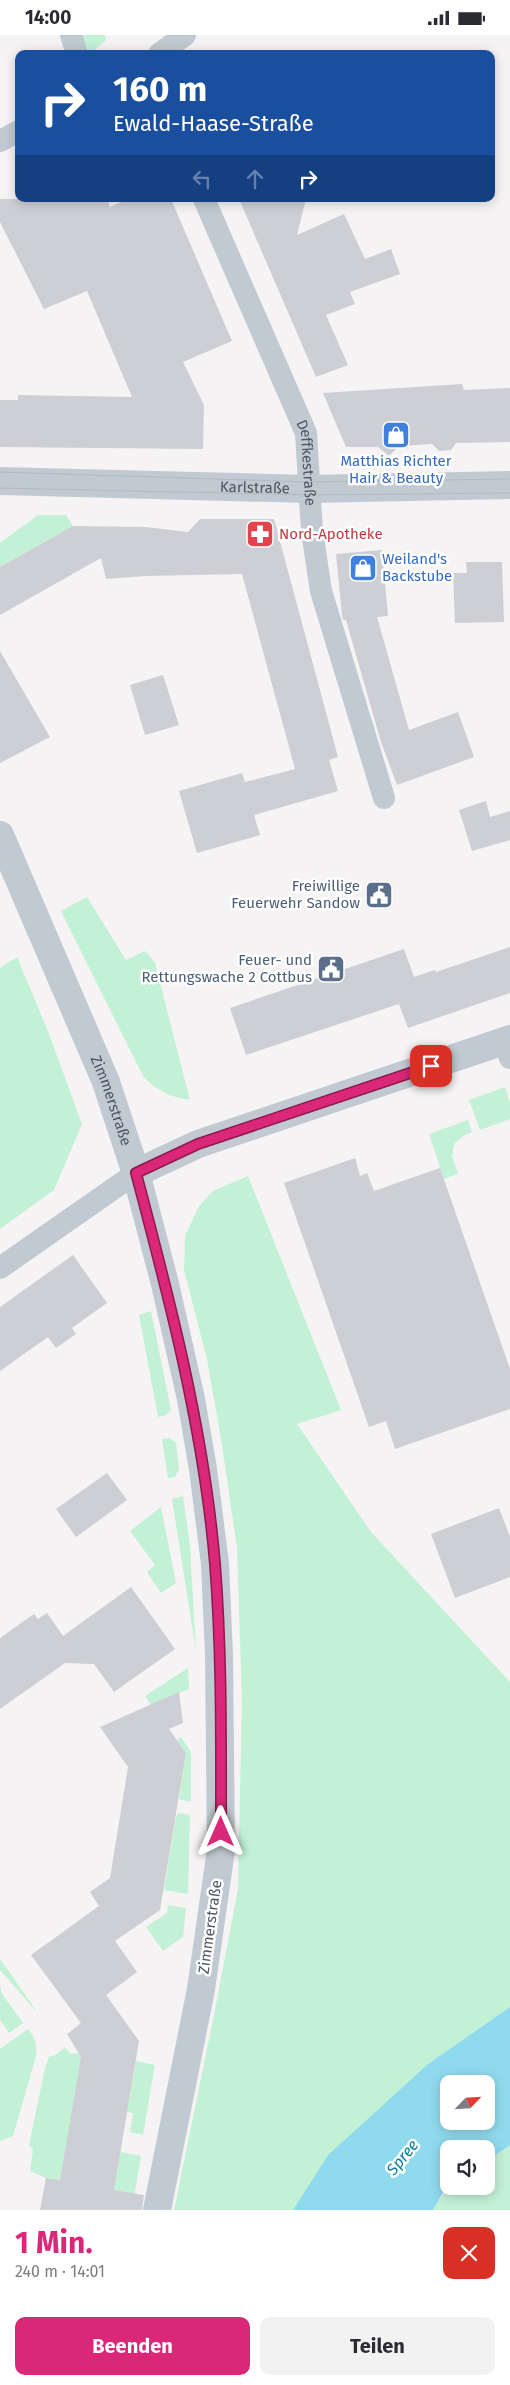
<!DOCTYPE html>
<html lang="de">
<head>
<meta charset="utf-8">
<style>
	:root { --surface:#fff; --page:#f2f2f3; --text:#2b2b33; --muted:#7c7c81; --accent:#db2777 }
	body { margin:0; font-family:"Fira Sans",sans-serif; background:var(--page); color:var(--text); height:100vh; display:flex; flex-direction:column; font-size:19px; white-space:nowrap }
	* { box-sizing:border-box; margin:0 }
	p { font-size:16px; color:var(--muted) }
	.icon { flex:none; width:28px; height:28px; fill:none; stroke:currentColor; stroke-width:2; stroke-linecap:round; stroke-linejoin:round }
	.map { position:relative; height:2175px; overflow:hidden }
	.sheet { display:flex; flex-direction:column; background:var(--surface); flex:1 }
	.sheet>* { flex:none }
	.top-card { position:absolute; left:15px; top:15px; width:480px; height:152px; border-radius:10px; box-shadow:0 2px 12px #0003; background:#1a4fa0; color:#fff; overflow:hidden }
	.needle { width:32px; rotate:65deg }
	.tools { position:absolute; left:440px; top:2040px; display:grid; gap:10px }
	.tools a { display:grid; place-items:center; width:55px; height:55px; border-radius:10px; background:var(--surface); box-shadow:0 2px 12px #0003; font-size:25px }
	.pin { position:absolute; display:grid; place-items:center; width:42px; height:42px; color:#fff; margin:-21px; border-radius:10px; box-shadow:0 2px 8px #0006 }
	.me { position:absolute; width:55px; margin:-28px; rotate:0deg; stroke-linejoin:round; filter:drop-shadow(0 0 4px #0008) }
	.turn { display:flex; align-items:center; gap:18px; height:105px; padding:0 15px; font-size:22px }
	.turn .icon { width:65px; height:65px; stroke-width:2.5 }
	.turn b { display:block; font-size:35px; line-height:42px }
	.lanes { display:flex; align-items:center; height:48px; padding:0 15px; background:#0003; justify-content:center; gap:25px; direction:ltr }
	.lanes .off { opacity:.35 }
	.round { display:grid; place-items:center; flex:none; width:52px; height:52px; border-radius:10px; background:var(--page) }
	.head { display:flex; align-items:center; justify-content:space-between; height:85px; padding:0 15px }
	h1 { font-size:30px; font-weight:700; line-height:38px; color:var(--accent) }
	.button { display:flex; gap:10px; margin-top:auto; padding:10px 15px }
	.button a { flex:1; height:58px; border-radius:10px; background:var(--accent); color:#fff; font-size:20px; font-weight:700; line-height:58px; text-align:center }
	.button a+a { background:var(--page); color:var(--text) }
	.status { display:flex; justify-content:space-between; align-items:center; height:35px; padding:0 25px; background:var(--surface); direction:ltr }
	.status svg { height:14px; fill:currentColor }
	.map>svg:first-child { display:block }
</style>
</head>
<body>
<div class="status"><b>14:00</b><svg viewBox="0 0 49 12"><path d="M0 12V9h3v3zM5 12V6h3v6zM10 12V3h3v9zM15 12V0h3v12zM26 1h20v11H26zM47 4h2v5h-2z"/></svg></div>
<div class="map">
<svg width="510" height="2175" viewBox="0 0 510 2175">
	<rect width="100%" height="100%" fill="#f5f3f3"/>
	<path fill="#c3f1d5" d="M 80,0 L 105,0 L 106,5 L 91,18 L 83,9 Z
		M 38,480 L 66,480 L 73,491 L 0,532 L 0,508 Z
		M 87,862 L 126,925 L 145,916 L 155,928 L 190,1065 C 170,1062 157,1056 143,1041 L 61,876 Z
		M 17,922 L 49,999 L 82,1089 L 54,1155 L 0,1194 L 0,933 Z
		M 505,1052 L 510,1068 L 510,1084 L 480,1095 L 469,1065 Z
		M 468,1085 L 472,1097 L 463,1101 L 454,1109 L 452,1121 L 458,1139 L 444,1144 L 429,1099 Z
		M 248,1141 L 341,1375 L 297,1389 L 371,1497 L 510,1647 L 510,1972 L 428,2029 L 328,2120 L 293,2175 L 174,2175 L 215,1975 L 238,1854 L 242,1664 L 237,1513 L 222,1410 L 207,1324 L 184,1235 L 185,1201 L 199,1171 L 213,1156 Z
		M 151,1276 L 171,1375 L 166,1380 L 158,1382 L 139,1280 Z
		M 169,1403 L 176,1408 L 179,1434 L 175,1442 L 168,1443 L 162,1404 Z
		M 183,1461 L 190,1511 L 196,1616 L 172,1464 Z
		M 161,1472 L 176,1548 L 161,1558 L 147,1537 L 155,1530 L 130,1496 Z
		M 188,1633 L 189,1654 L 151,1670 L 145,1661 Z
		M 181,1702 L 191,1717 L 191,1767 L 179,1764 L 186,1718 L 177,1705 Z
		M 178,1778 L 190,1780 L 188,1859 L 164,1855 L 175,1786 Z
		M 168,1870 L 186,1873 L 183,1902 L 163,1916 L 146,1892 L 167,1878 Z
		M 0,1924 L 36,1975 L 35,1975 L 0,1935 Z
		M 0,1950 L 2,1959 L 23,1988 L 9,1998 L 0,1985 Z
		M 28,1994 C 36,2003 37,2010 36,2021 L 13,2101 L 0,2106 L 0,2014 Z
		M 65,2012 L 70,2019 L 78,2018 L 82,2022 L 60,2145 L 46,2143 L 30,2136 L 33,2115 L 29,2110 L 45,2033 L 49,2022 L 57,2019 Z
		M 136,2026 L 155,2030 L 143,2100 L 130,2097 L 133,2078 L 127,2077 Z
		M 510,2110 L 510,2175 L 433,2175 C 451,2145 454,2151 486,2151 L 486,2127 Z
		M 120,2117 L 141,2121 L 132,2175 L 122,2175 L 125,2157 L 114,2155 Z"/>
	<path fill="#90daee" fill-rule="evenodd" d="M 510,1972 L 510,2110 L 486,2127 L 486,2114 L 449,2114 L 449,2151 L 451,2151 L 444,2156 L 433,2175 L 293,2175 L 328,2120 L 428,2029 ZM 449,2049 L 486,2049 L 486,2086 L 449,2086 Z"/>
	<path fill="#cdcfd5" d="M 0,164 L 107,164 L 110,172 L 129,164 L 171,164 L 232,306 L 183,327 L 204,370 L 203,414 L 0,412 L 0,365 L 18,365 L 18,360 L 132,362 L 87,256 L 44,274 L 0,187 Z
		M 239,164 L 306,164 L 297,200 L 344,179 L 365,224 L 391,214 L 400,239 L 350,257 L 355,269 L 326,280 L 348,330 L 316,342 Z
		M 462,349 L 464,355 L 510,353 L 510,407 L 456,408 L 451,415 L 439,416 L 432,409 L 399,411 L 389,421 L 378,412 L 346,412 L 323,358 Z
		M 200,484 L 274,484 L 338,722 L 329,725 L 338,756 L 254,780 L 260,800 L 197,818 L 179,756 L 242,738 L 245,747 L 295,734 L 242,539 L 145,541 L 106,544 L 101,523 L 0,580 L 0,532 L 73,491 L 145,492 L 188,497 Z
		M 382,515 L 388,581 L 377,582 L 409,695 L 458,677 L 474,722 L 397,750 L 381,707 L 346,585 L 343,585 L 342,580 L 336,519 Z
		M 466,527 L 502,527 L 504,587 L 455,588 L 453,538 L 467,538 Z
		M 0,616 L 50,702 L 0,728 Z
		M 163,640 L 179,690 L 145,700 L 130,650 Z
		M 486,766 L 490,782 L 510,776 L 510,805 L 472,816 L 459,775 Z
		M 510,912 L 510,958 L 408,993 L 399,969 L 246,1020 L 230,973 L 404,914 L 414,942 L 435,935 L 436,937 Z
		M 355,1123 L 360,1141 L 367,1138 L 374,1156 L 440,1133 L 510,1334 L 510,1374 L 395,1414 L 386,1386 L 369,1392 L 284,1148 Z
		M 73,1220 L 107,1268 L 72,1293 L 76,1299 L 56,1313 L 48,1302 L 0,1336 L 0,1272 Z
		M 107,1438 L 127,1465 L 76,1502 L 56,1474 Z
		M 499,1473 L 510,1502 L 510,1542 L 455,1563 L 431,1499 Z
		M 131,1552 L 175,1614 L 114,1657 L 94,1629 L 65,1628 L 0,1674 L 0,1603 L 34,1579 L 38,1584 L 47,1578 L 63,1601 Z
		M 179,1657 L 183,1688 L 169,1694 L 186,1718 L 160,1875 L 115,1906 L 137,1937 L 106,1960 L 139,2006 L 114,2155 L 144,2160 L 142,2175 L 40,2175 L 46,2143 L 60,2145 L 81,2022 L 67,1999 L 81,1988 L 31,1920 L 99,1871 L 90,1857 L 110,1843 L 128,1732 L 100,1692 Z"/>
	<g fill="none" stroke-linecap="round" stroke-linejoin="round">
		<g stroke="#c1cad2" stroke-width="22">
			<path d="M 71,0 L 77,19"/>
			<path d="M 159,19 L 185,0"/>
			<path d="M 0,106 L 19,96"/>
			<path id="s1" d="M 204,164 L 306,398 L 312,496 L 321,556 L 384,763"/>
			<path d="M 504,1006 L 510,1023"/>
			<path d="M 0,1233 L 136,1138"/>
		</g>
		<g stroke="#c1cad2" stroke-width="28">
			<path id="s2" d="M 0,446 L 309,454 L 510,450"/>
			<path id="s3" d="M 0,800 L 106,1047 L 136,1138 L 165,1249 L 191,1364 L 203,1434 L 215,1529 L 219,1620 L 221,1815 L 201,1954 L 157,2175"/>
			<path d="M 136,1138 L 198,1109 L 510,1004"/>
		</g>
		<path stroke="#b5b8bd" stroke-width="1" d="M 0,437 L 309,447 L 510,444
			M 0,453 L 310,460 L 510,458"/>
	</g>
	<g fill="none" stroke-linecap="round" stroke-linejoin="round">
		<g stroke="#8e194d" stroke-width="12">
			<path id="route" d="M 221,1797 C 221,1708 222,1618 215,1529 C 204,1396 170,1266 136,1138 L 198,1109 L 431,1031"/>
		</g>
		<use href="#route" stroke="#db2777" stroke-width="9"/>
	</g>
	<defs>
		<g id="shop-square" transform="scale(1.4375)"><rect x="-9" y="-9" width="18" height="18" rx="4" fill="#3f7fe0" stroke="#fff"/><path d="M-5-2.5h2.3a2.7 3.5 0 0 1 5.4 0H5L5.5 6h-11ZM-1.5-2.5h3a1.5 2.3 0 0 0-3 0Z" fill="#fff"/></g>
		<g id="pharmacy-square" transform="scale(1.4375)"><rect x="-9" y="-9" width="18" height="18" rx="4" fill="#e0444e" stroke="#fff"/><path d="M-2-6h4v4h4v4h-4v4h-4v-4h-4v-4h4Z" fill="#fff"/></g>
		<g id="civic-square" transform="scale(1.4375)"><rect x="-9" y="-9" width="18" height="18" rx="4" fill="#5c6f8a" stroke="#fff"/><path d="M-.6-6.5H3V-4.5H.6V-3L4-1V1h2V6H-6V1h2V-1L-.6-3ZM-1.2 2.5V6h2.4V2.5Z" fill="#fff"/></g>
	</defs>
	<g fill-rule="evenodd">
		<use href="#shop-square" x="396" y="400"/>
		<use href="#pharmacy-square" x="260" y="499"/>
		<use href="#shop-square" x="363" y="533"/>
		<use href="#civic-square" x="379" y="860"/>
		<use href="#civic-square" x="331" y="934"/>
	</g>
	<g text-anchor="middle" stroke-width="5" stroke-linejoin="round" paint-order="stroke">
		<g font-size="15" fill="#366cbe" stroke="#fff">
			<text x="396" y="431">Matthias Richter<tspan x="396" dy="17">Hair &amp; Beauty</tspan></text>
			<text x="382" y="529" text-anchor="start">Weiland's<tspan x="382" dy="17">Backstube</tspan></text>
		</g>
		<g font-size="15" fill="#4a5661" stroke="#fff">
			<text dy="5" stroke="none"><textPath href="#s1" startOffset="285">Deffkestraße</textPath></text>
			<text dy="5" stroke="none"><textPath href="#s2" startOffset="255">Karlstraße</textPath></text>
			<text dy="5" stroke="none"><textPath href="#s3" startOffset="288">Zimmerstraße</textPath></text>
			<text transform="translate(210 1892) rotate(-82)" y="5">Zimmerstraße</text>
		</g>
		<g font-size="15" fill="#be3a42" stroke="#fff" text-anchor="start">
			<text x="279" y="504">Nord-Apotheke</text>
		</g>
		<g font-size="15" fill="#4e5e75" stroke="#fff" text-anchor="end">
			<text x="360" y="856">Freiwillige<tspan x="360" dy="17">Feuerwehr Sandow</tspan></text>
			<text x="312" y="930">Feuer- und<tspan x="312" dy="17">Rettungswache 2 Cottbus</tspan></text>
		</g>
		<g font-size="16" font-style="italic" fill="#0c7c9b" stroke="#fff">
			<text transform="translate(402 2122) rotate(-51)" y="6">Spree</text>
		</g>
	</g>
</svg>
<div class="tools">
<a><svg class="needle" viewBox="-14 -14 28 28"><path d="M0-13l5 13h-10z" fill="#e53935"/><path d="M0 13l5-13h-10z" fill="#7c7c81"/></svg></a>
<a><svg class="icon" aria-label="sound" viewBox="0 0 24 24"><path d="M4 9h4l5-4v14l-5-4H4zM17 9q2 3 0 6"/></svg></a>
</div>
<div class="pin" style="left:431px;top:1031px;background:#d93025"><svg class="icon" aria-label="arrive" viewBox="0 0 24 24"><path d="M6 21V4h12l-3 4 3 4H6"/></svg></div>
<svg class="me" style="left:221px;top:1797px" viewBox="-20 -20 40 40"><path d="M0-17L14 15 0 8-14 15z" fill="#db2777" stroke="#fff" stroke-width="4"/></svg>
<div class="top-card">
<div class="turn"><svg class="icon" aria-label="right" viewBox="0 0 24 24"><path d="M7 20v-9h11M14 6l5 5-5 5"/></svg><div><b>160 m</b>Ewald-Haase-Straße</div></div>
<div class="lanes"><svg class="icon off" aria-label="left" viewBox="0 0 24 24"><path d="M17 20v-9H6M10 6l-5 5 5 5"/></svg><svg class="icon off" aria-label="ahead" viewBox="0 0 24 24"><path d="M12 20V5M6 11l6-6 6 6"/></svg><svg class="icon" aria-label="right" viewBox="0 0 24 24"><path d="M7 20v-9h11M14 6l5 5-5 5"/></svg></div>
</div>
</div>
<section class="sheet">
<div class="head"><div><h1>1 Min.</h1><p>240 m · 14:01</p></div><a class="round" style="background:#d93025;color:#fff"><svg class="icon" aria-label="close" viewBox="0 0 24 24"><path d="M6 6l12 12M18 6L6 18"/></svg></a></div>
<div class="button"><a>Beenden</a><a>Teilen</a></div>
</section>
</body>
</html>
